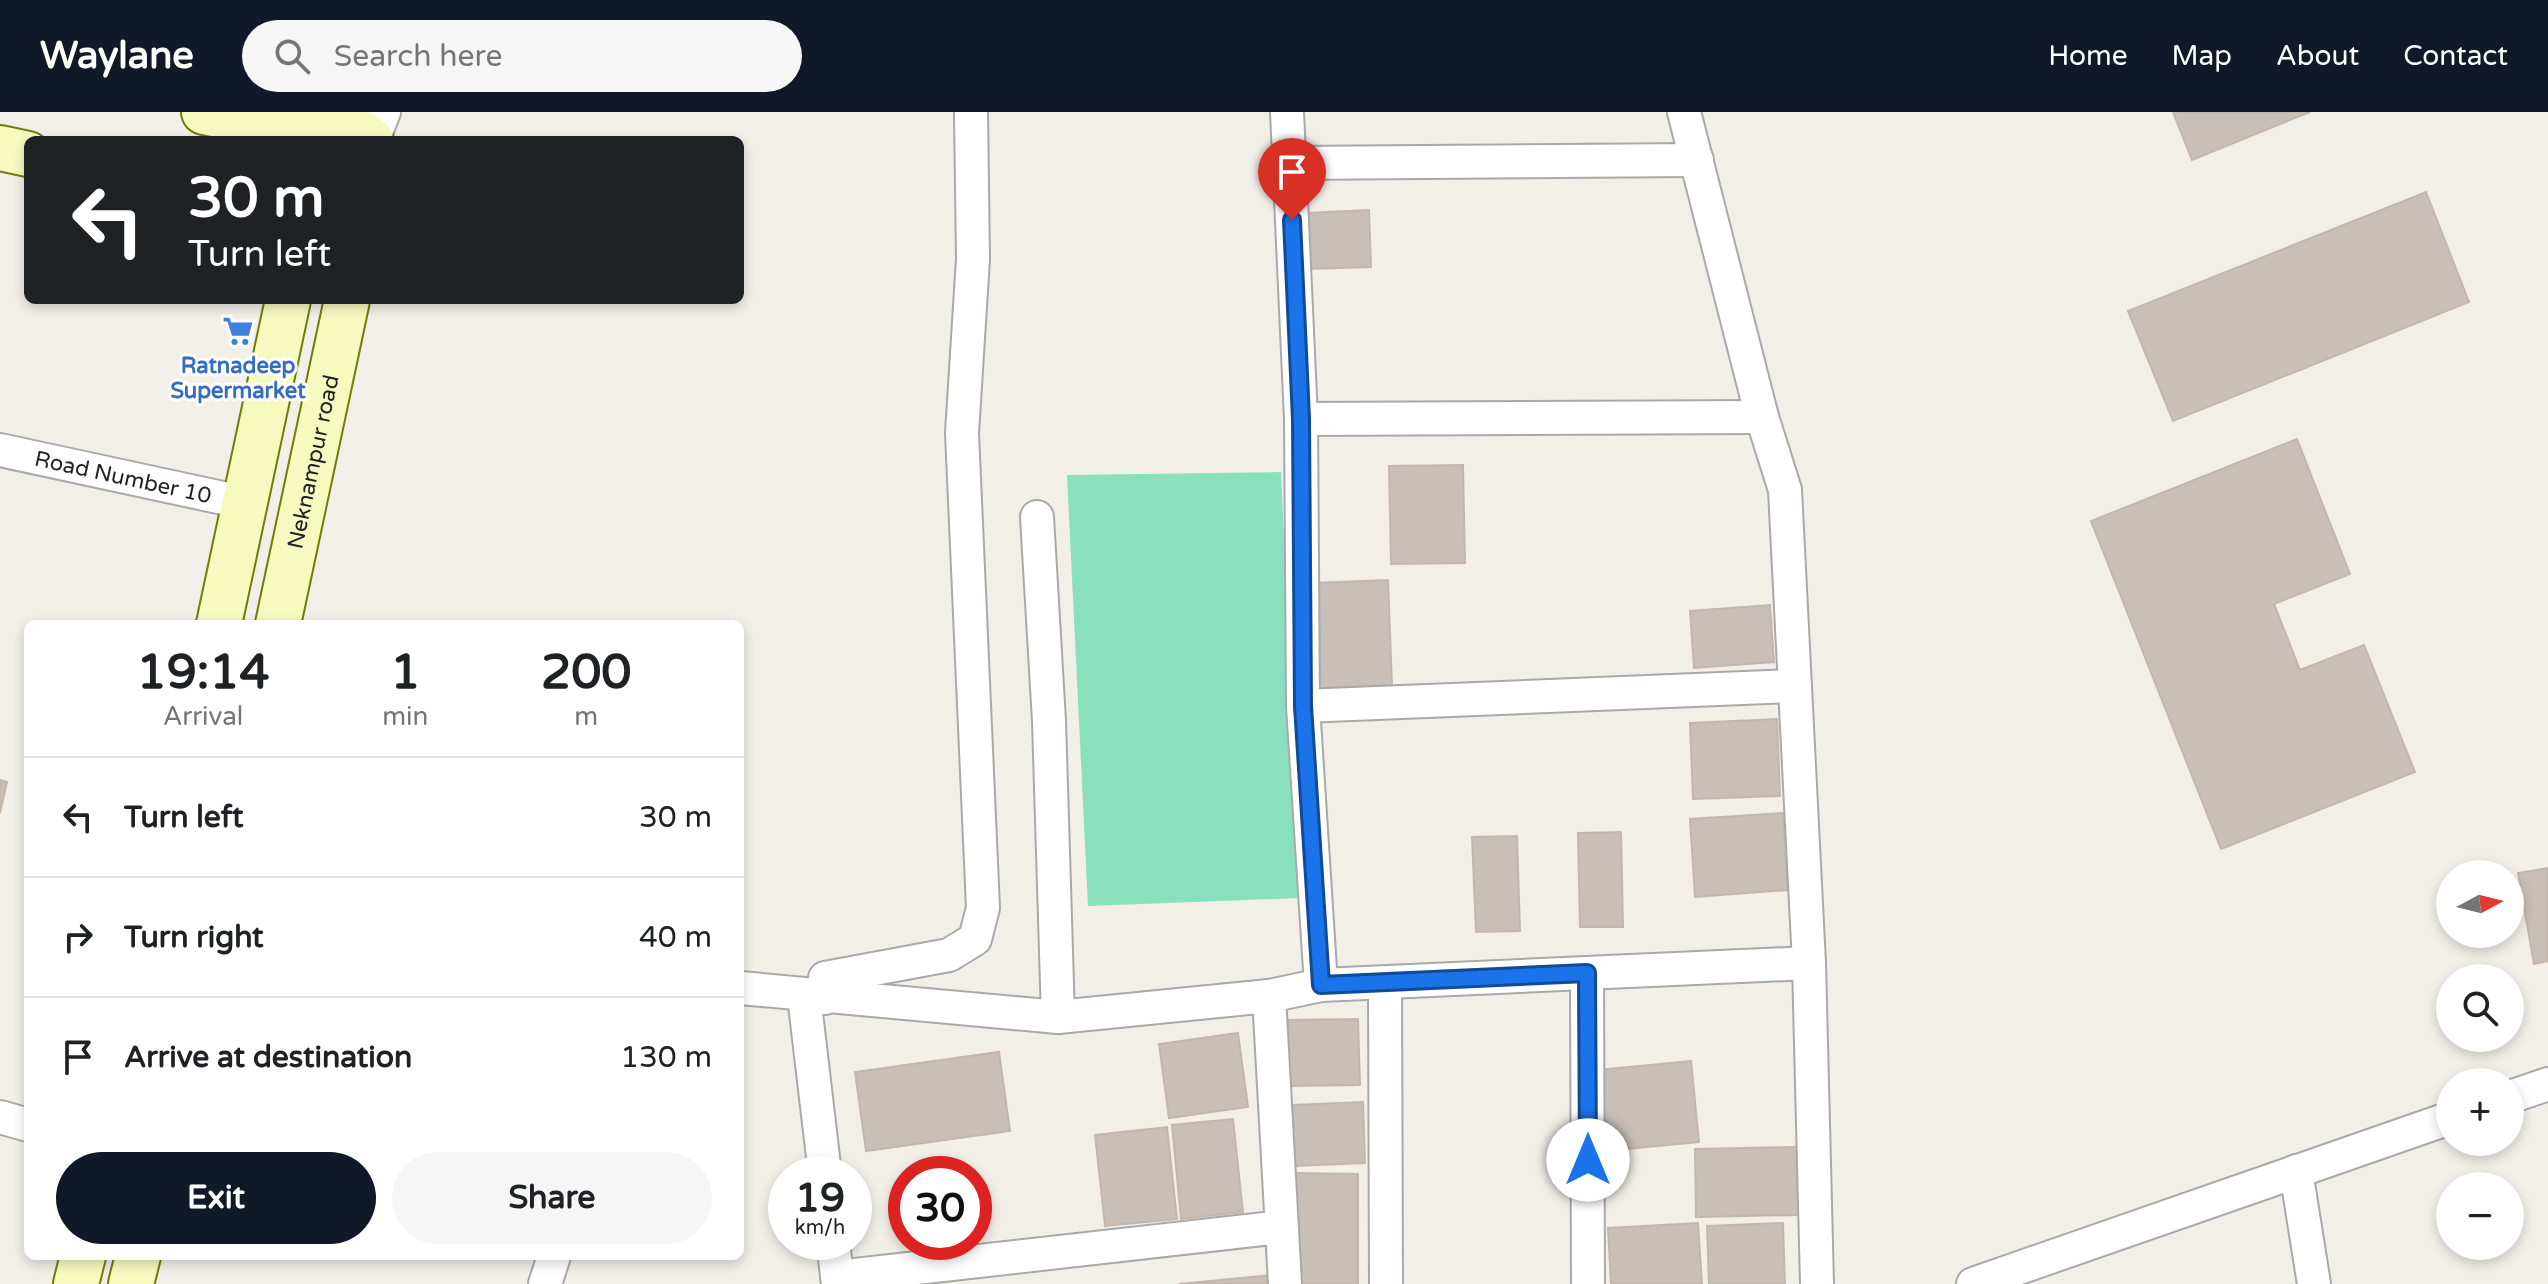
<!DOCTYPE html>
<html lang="en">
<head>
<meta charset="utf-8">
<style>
	:root { --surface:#fff; --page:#f6f6f6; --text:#202124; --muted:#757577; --line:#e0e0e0; --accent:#111827 }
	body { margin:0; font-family:"Varela Round",sans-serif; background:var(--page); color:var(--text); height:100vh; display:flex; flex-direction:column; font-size:30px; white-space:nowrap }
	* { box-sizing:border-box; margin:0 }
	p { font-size:26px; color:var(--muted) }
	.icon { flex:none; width:44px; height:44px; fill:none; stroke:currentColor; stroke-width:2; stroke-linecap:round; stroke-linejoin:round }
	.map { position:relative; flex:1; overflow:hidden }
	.details { position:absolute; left:24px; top:508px; width:720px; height:640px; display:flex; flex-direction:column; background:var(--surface); border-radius:12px; box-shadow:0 4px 12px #0003 }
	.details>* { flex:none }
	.guide { position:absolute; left:24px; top:24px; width:720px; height:168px; border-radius:12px; box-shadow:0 4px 12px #0003; background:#202124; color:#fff; overflow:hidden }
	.needle { width:52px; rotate:83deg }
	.fabs { position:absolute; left:2436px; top:748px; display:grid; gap:16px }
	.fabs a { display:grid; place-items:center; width:88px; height:88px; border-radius:50%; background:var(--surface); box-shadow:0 4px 12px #0003; font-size:40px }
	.speed { position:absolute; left:768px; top:1044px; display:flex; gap:16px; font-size:40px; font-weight:700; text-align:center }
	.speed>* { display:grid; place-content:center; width:104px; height:104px; border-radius:50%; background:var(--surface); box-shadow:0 4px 12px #0003; line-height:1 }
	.speed small { font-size:20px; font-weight:400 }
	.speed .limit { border:12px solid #d22; background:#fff; color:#111 }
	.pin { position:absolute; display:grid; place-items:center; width:68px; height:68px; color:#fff; margin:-82px -34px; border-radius:50% 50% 50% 0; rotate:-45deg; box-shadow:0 0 8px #0007 }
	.pin .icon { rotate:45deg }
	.me { position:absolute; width:88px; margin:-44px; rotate:0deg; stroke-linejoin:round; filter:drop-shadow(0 0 6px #0008) }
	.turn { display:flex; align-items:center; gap:28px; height:168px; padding:0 32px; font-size:36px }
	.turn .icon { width:104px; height:104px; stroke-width:2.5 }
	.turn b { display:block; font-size:56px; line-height:68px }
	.eta { display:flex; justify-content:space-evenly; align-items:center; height:136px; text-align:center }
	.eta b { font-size:48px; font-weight:700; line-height:56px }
	.action { display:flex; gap:16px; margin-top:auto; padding:16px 32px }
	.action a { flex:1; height:92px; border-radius:48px; background:var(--accent); color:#fff; font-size:32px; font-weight:700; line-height:92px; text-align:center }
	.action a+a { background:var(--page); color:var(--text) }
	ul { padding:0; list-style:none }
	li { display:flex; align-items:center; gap:24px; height:120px; padding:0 32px; border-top:2px solid var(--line) }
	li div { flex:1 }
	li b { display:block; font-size:30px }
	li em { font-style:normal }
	header { display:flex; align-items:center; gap:48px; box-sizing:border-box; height:112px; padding:0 40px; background:var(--accent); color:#fff }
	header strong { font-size:38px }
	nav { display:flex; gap:44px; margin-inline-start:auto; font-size:28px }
	.search { width:560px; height:72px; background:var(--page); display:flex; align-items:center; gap:20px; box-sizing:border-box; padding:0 28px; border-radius:44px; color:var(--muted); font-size:30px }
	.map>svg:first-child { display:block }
</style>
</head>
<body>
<header>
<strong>Waylane</strong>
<div class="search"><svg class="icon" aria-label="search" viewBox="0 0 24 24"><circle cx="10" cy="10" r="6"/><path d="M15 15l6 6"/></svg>Search here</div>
<nav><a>Home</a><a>Map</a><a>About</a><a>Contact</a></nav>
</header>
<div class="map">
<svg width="2548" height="1172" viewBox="0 0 2548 1172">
	<rect width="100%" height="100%" fill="#f2efe9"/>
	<path fill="#88e0be" d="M 1281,360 L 1300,786 L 1088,794 L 1067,363 Z"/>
	<path fill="#c7bfb8" stroke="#c4b6ab" stroke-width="2" d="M 2173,0 L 2310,0 L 2192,48 Z
		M 2426,80 L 2469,190 L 2173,309 L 2128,199 Z
		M 1369,98 L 1371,155 L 1308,157 L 1306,101 Z
		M 2297,327 L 2350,462 L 2274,492 L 2300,558 L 2364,533 L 2415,660 L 2221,737 L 2091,409 Z
		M 1463,353 L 1465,451 L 1391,452 L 1389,354 Z
		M 1388,468 L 1392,573 L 1318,576 L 1313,471 Z
		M 1770,493 L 1774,550 L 1694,556 L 1690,499 Z
		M 1777,607 L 1780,684 L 1693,687 L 1690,611 Z
		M 0,668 L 7,670 L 0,701 Z
		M 1783,701 L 1788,778 L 1695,785 L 1690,707 Z
		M 1621,720 L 1623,815 L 1580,815 L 1578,721 Z
		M 1517,724 L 1520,819 L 1476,820 L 1472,725 Z
		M 2548,756 L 2548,849 L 2534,852 L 2518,761 Z
		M 1358,907 L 1360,973 L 1288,974 L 1288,908 Z
		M 1238,921 L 1248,995 L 1169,1006 L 1159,932 Z
		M 999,940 L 1010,1019 L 866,1039 L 855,960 Z
		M 1691,949 L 1699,1030 L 1606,1039 L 1598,958 Z
		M 1363,990 L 1365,1051 L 1294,1054 L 1292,993 Z
		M 1233,1007 L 1243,1100 L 1181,1107 L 1172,1013 Z
		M 1167,1015 L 1177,1107 L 1105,1114 L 1095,1023 Z
		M 1797,1035 L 1798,1103 L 1696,1105 L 1695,1037 Z
		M 1295,1061 L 1358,1062 L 1358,1172 L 1294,1172 Z
		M 1698,1111 L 1702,1172 L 1611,1172 L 1608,1116 Z
		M 1783,1111 L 1785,1172 L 1709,1172 L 1707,1114 Z
		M 1272,1163 L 1272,1172 L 1179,1172 Z"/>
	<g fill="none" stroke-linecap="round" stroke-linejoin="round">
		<g stroke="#a9a9a9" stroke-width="36">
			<g id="street">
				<path d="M 1287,0 L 1301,307"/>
				<path d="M 1684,0 L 1762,305 L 1785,378 L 1809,851 L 1817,1172"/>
				<path d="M 373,28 L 384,0"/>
				<path d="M 1289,51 L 1697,48"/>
				<path id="s1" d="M 0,338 L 246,391"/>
				<path d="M 1037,405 L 1049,609 L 1058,905"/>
				<path d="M 1303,594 L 1301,307 L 1762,305"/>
				<path d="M 1587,861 L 1588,1172"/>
				<path d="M 1385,871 L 1386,1172"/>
				<path d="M 1321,873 L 1303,594 L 1795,574"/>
				<path d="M 740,876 L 1058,905 L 1269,884 L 1321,873 L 1809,851"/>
				<path d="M 804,884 L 825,1062"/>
				<path d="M 1269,884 L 1285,1172"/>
				<path d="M 825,886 L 825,866 L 949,843 L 975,827 L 983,796 L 962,321 L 973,147 L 971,0"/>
				<path d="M 2510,985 L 2548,972"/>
				<path d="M 0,1005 L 28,1013"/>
				<path d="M 2296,1059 L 2314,1172"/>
				<path d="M 833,1130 L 838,1172"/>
				<path d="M 837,1165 L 1281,1115"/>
				<path d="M 545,1172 L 554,1144"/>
				<path d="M 1973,1172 L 2450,1006"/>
			</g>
		</g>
		<g stroke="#707d05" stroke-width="48">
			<g id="secondary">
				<path d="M 204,0 L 296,20"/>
				<path d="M 290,28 C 314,0 346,6 371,28"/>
				<path d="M 0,36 L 28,42"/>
				<path d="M 219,512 L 288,188"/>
				<path id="s2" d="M 278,512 L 347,188"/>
				<path d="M 76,1172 L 83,1144"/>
				<path d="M 131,1172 L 138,1144"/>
			</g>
		</g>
		<use href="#street" stroke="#fff" stroke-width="32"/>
		<use href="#secondary" stroke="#f7fabf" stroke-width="44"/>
	</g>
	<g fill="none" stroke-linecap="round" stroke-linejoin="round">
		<g stroke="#114b97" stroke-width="20">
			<path id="route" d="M 1292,108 L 1301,307 L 1303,594 L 1321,873 L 1587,861 L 1588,1048"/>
		</g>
		<use href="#route" stroke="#1a73e8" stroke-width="14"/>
	</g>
	<defs>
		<g id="supermarket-bare" transform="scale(2.4)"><path d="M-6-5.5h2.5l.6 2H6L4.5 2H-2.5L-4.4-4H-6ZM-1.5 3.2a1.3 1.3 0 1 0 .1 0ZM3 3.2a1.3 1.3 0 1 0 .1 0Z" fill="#3f7fe0" stroke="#fff" stroke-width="2.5" paint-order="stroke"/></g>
	</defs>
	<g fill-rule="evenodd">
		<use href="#supermarket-bare" x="238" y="219"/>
	</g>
	<g text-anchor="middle" stroke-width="6" stroke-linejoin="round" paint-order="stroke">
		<g font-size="22" font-weight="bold" fill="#366cbe" stroke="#fff">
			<text x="238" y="261">Ratnadeep<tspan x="238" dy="25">Supermarket</tspan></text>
		</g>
		<g font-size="22" fill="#222" stroke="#fff">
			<text dy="8" stroke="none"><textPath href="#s2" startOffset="166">Neknampur road</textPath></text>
			<text dy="8" stroke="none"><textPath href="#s1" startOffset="126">Road Number 10</textPath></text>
		</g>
	</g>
</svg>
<div class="fabs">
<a><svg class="needle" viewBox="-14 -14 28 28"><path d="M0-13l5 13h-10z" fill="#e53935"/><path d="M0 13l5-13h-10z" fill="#757577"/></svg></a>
<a><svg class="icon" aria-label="search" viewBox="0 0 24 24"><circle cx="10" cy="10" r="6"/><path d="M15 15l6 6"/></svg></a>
<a>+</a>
<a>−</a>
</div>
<div class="speed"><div>19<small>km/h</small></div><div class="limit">30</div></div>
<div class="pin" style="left:1292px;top:108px;background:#d93025"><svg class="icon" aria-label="arrive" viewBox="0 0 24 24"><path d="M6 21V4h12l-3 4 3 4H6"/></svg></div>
<svg class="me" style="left:1588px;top:1048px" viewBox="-20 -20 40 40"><circle r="19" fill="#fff"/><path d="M0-13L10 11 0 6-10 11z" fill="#1a73e8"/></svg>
<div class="guide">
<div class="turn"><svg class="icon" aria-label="left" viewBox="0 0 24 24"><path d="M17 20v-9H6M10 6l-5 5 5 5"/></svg><div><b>30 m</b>Turn left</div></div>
</div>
<section class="details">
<div class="eta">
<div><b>19:14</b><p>Arrival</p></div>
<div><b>1</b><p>min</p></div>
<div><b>200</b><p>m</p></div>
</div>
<ul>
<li><svg class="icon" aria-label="left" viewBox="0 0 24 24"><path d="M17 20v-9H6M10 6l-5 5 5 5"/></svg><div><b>Turn left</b></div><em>30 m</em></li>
<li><svg class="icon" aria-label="right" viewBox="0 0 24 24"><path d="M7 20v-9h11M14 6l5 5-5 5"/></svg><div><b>Turn right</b></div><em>40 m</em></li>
<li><svg class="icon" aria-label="arrive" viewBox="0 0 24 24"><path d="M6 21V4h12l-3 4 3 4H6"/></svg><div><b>Arrive at destination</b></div><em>130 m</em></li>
</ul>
<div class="action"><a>Exit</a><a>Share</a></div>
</section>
</div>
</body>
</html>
